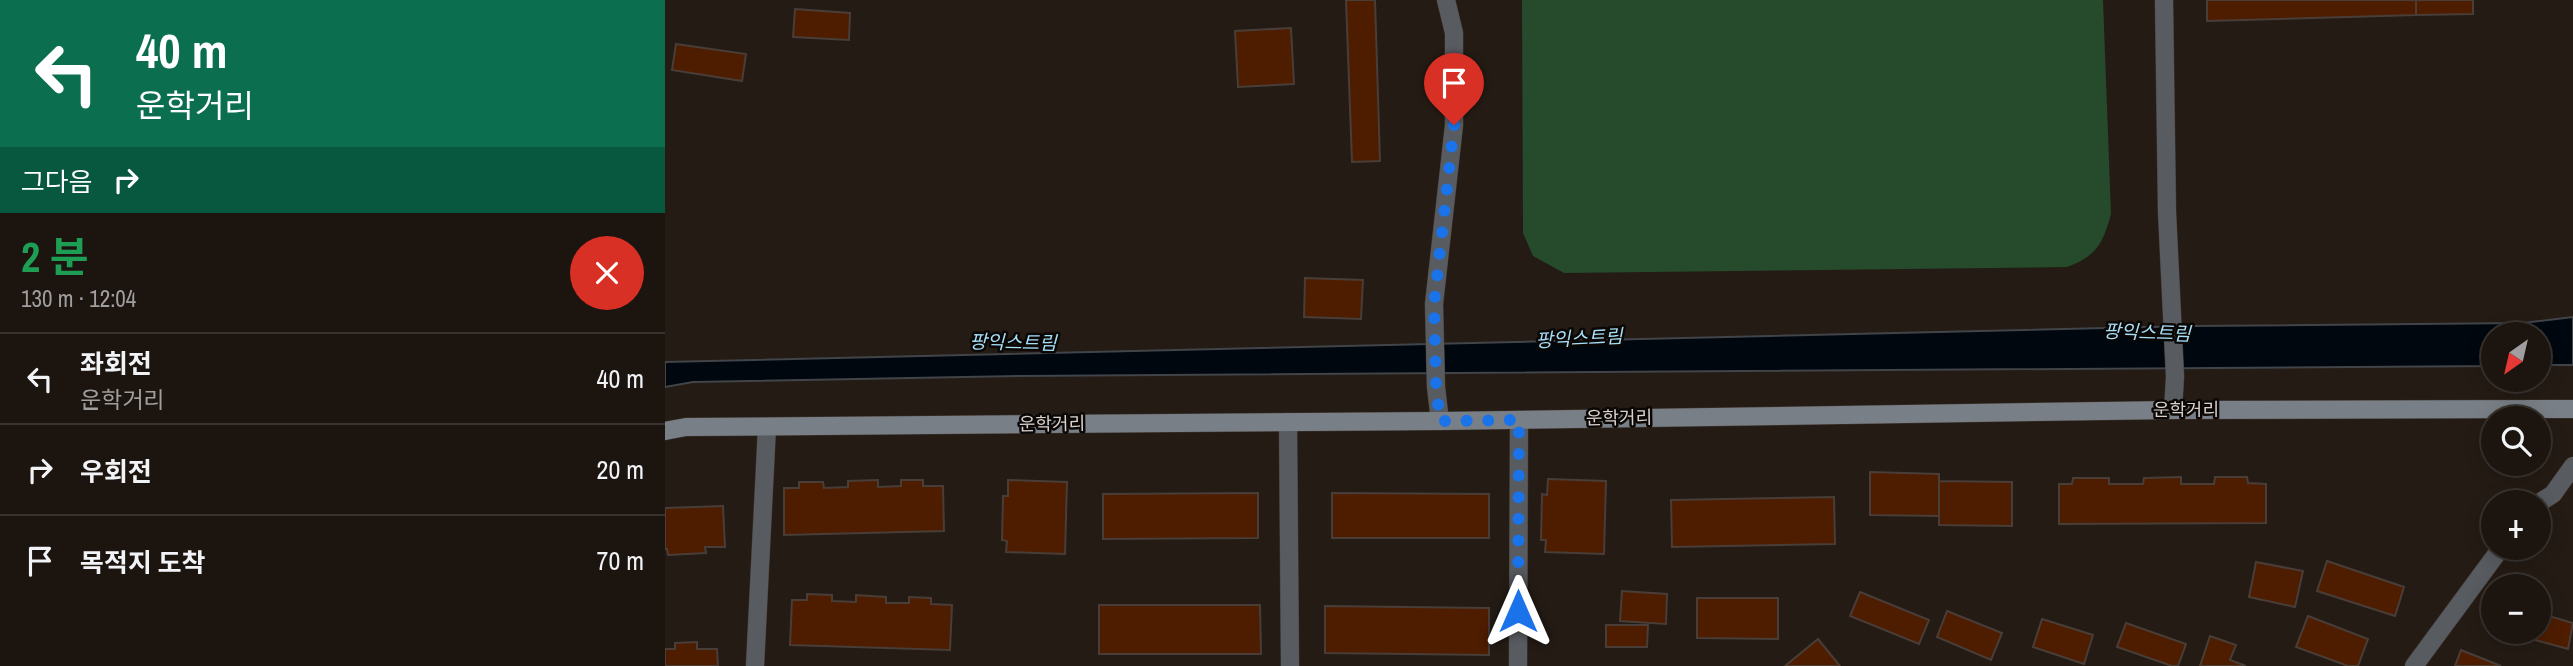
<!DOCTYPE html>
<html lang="ko">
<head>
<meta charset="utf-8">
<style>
	:root { --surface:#1b140f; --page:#28211d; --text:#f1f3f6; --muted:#a09e9e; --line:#39332f }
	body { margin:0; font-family:"Archivo Narrow","Noto Sans KR",sans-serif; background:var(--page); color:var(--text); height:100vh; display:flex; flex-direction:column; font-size:26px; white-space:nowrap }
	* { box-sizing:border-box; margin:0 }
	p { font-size:23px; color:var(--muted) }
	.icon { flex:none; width:38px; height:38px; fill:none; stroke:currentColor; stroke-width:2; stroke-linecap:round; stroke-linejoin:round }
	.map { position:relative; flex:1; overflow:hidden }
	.drawer { display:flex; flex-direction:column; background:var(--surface); width:665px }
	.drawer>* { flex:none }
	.banner { background:#0b6e4f; color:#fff; overflow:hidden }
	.needle { width:46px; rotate:214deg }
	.buttons { position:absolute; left:1816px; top:322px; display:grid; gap:14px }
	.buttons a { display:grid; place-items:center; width:70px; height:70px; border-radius:50%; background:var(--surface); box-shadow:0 4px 18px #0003,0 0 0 2px var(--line); font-size:35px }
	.pin { position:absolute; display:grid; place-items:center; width:60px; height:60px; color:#fff; margin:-72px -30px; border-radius:50% 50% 50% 0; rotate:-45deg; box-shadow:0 0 7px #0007 }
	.pin .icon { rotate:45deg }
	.me { position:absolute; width:77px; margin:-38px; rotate:0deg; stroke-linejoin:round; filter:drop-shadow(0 0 5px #0008) }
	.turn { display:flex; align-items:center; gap:24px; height:147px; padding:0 21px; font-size:32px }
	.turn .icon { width:91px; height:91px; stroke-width:2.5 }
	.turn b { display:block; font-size:49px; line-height:60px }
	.then { display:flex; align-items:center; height:66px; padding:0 21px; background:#0003; gap:14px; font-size:26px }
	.round { display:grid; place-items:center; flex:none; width:74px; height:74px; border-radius:37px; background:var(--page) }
	.headline { display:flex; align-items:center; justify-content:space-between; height:119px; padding:0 21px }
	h1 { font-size:42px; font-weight:700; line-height:52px; color:#1e9e55 }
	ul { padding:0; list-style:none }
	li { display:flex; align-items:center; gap:21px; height:91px; padding:0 21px; border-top:2px solid var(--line) }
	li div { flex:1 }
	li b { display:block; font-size:26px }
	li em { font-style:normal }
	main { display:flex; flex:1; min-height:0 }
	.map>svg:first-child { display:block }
</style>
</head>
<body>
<main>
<section class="drawer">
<div class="banner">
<div class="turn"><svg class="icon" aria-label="left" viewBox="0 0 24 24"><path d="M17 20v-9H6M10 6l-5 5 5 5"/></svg><div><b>40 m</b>운학거리</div></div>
<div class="then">그다음<svg class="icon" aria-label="right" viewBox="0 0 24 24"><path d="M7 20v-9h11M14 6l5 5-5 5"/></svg></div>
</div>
<div class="headline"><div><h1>2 분</h1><p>130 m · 12:04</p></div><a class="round" style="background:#d93025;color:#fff"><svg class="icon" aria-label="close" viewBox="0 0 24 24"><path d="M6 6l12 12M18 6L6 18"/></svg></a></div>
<ul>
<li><svg class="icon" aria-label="left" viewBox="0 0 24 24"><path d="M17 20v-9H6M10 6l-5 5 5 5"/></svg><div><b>좌회전</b><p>운학거리</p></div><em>40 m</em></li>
<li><svg class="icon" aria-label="right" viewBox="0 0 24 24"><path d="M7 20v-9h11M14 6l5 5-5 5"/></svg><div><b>우회전</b></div><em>20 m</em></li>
<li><svg class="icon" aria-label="arrive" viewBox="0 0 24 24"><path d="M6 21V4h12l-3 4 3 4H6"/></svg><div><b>목적지 도착</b></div><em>70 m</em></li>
</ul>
</section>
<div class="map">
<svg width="1908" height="666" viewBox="0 0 1908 666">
	<rect width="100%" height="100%" fill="#241b14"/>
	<path fill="#254a2c" d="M 857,0 L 1438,0 L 1446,214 C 1438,243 1432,256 1402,267 L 899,273 L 868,256 L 858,233 Z"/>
	<path fill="#00070f" stroke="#414448" stroke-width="2" d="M 1908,317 L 1908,365 L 1874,365 L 1874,334 L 1829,334 L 1829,366 L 356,376 L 28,382 L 0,387 L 0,362 L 1528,326 L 1857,323 Z"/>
	<path fill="#4e1d00" stroke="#493d38" stroke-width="2" d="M 681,0 L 710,0 L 715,161 L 687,162 Z
		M 1542,0 L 1751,0 L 1751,15 L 1542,21 Z
		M 1751,0 L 1808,0 L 1808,14 L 1751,15 Z
		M 130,9 L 185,13 L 184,40 L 128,37 Z
		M 626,28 L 629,84 L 573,87 L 570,31 Z
		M 11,44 L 81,54 L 77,81 L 7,70 Z
		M 640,278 L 698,280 L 696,319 L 639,317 Z
		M 1205,472 L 1274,474 L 1274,516 L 1205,515 Z
		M 1516,477 L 1516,484 L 1549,484 L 1550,477 L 1582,477 L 1583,483 L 1601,484 L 1601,523 L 1394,524 L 1394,484 L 1407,484 L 1408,478 L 1444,478 L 1444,484 L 1478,484 L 1479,478 Z
		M 883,479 L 941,481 L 939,554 L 880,552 L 881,540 L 876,540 L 877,494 L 882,495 Z
		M 213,480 L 213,487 L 236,486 L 236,480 L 258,480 L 258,486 L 278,486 L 279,531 L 119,535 L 119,488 L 134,488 L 134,482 L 158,482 L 159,488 L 183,487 L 183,481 Z
		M 343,480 L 402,482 L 400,554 L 341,552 L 342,541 L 337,540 L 338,496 L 343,496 Z
		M 1274,481 L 1347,482 L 1347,526 L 1274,525 Z
		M 593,493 L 593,538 L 438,539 L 438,494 Z
		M 667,493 L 824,494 L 824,538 L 667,538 Z
		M 1169,497 L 1170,544 L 1007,547 L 1006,500 Z
		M 58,506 L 60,547 L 40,547 L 41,553 L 3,555 L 2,549 L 0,549 L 0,508 Z
		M 1662,561 L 1739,587 L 1730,616 L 1652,591 Z
		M 1591,562 L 1638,571 L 1630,607 L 1584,597 Z
		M 957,591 L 1002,594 L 1001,624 L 955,621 Z
		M 1195,592 L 1264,620 L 1254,644 L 1185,616 Z
		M 142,594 L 167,595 L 167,601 L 191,602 L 191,595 L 221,597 L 221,603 L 244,603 L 244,597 L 266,598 L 266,604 L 287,605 L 285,650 L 125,645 L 127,600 L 142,600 Z
		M 1032,598 L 1113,598 L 1113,639 L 1032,638 Z
		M 434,605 L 595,605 L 596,654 L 434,654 Z
		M 660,606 L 824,608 L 824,655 L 660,653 Z
		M 1282,611 L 1337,633 L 1326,660 L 1272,637 Z
		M 1874,613 L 1908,623 L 1903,649 L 1841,632 L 1874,632 Z
		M 1643,616 L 1703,639 L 1693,666 L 1683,666 L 1631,647 Z
		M 1377,619 L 1428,635 L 1419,664 L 1368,647 Z
		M 1461,623 L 1521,644 L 1513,666 L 1507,666 L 1452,647 Z
		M 941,625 L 983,625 L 982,647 L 941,647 Z
		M 1545,636 L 1571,645 L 1565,660 L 1581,666 L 1535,666 Z
		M 1153,639 L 1175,666 L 1120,666 Z
		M 32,642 L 32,649 L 52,649 L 53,666 L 0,666 L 0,649 L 10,649 L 10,643 Z
		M 1796,650 L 1836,666 L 1790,666 Z"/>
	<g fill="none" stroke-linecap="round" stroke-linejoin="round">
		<g stroke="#413832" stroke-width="19">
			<path id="minor" d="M 1499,0 L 1502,212 L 1510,377 L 1508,410
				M 775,421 L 771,387 L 769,304 L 789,125 L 789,33 L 781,0
				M 623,422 L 625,666
				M 1874,503 L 1888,494 L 1908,466
				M 90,666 L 102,427
				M 853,666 L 854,420
				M 1749,666 L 1836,548"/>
		</g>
		<g stroke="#413832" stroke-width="19">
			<path id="secondary" d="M 0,431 L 21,427 L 775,421 L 1508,410 L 1908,409"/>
		</g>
		<use href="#minor" stroke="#585b60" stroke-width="18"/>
		<use href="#secondary" stroke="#797f86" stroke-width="18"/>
	</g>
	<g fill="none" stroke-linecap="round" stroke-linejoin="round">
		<path stroke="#1a73e8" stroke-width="12" stroke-dasharray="0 21.6" d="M 789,125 L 769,304 L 771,387 L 775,421 L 854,420 L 853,611"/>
	</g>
	<g text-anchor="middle" stroke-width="5" stroke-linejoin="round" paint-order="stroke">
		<g font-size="18" fill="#d8d1cd" stroke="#0a0705">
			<text x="1521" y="416">운학거리</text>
			<text transform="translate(954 418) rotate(-1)" y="6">운학거리</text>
			<text transform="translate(387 424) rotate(-1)" y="6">운학거리</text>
		</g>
		<g font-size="19" font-style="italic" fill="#a6def8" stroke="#0a0705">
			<text transform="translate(1482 332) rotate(2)" y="7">팡익스트림</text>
			<text transform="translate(914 338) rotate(-3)" y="7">팡익스트림</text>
			<text transform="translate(348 342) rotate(1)" y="7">팡익스트림</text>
		</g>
	</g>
</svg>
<div class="buttons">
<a><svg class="needle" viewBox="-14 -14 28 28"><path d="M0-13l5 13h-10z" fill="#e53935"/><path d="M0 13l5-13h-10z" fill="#a09e9e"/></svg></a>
<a><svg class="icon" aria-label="search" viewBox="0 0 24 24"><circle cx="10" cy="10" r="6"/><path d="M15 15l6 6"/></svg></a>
<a>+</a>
<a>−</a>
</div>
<div class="pin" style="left:789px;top:125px;background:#d93025"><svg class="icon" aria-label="arrive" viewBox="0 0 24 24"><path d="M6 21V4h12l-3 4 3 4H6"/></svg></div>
<svg class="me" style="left:853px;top:611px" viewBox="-20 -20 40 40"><path d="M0-17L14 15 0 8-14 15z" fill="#1a73e8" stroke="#fff" stroke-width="4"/></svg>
</div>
</main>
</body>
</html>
